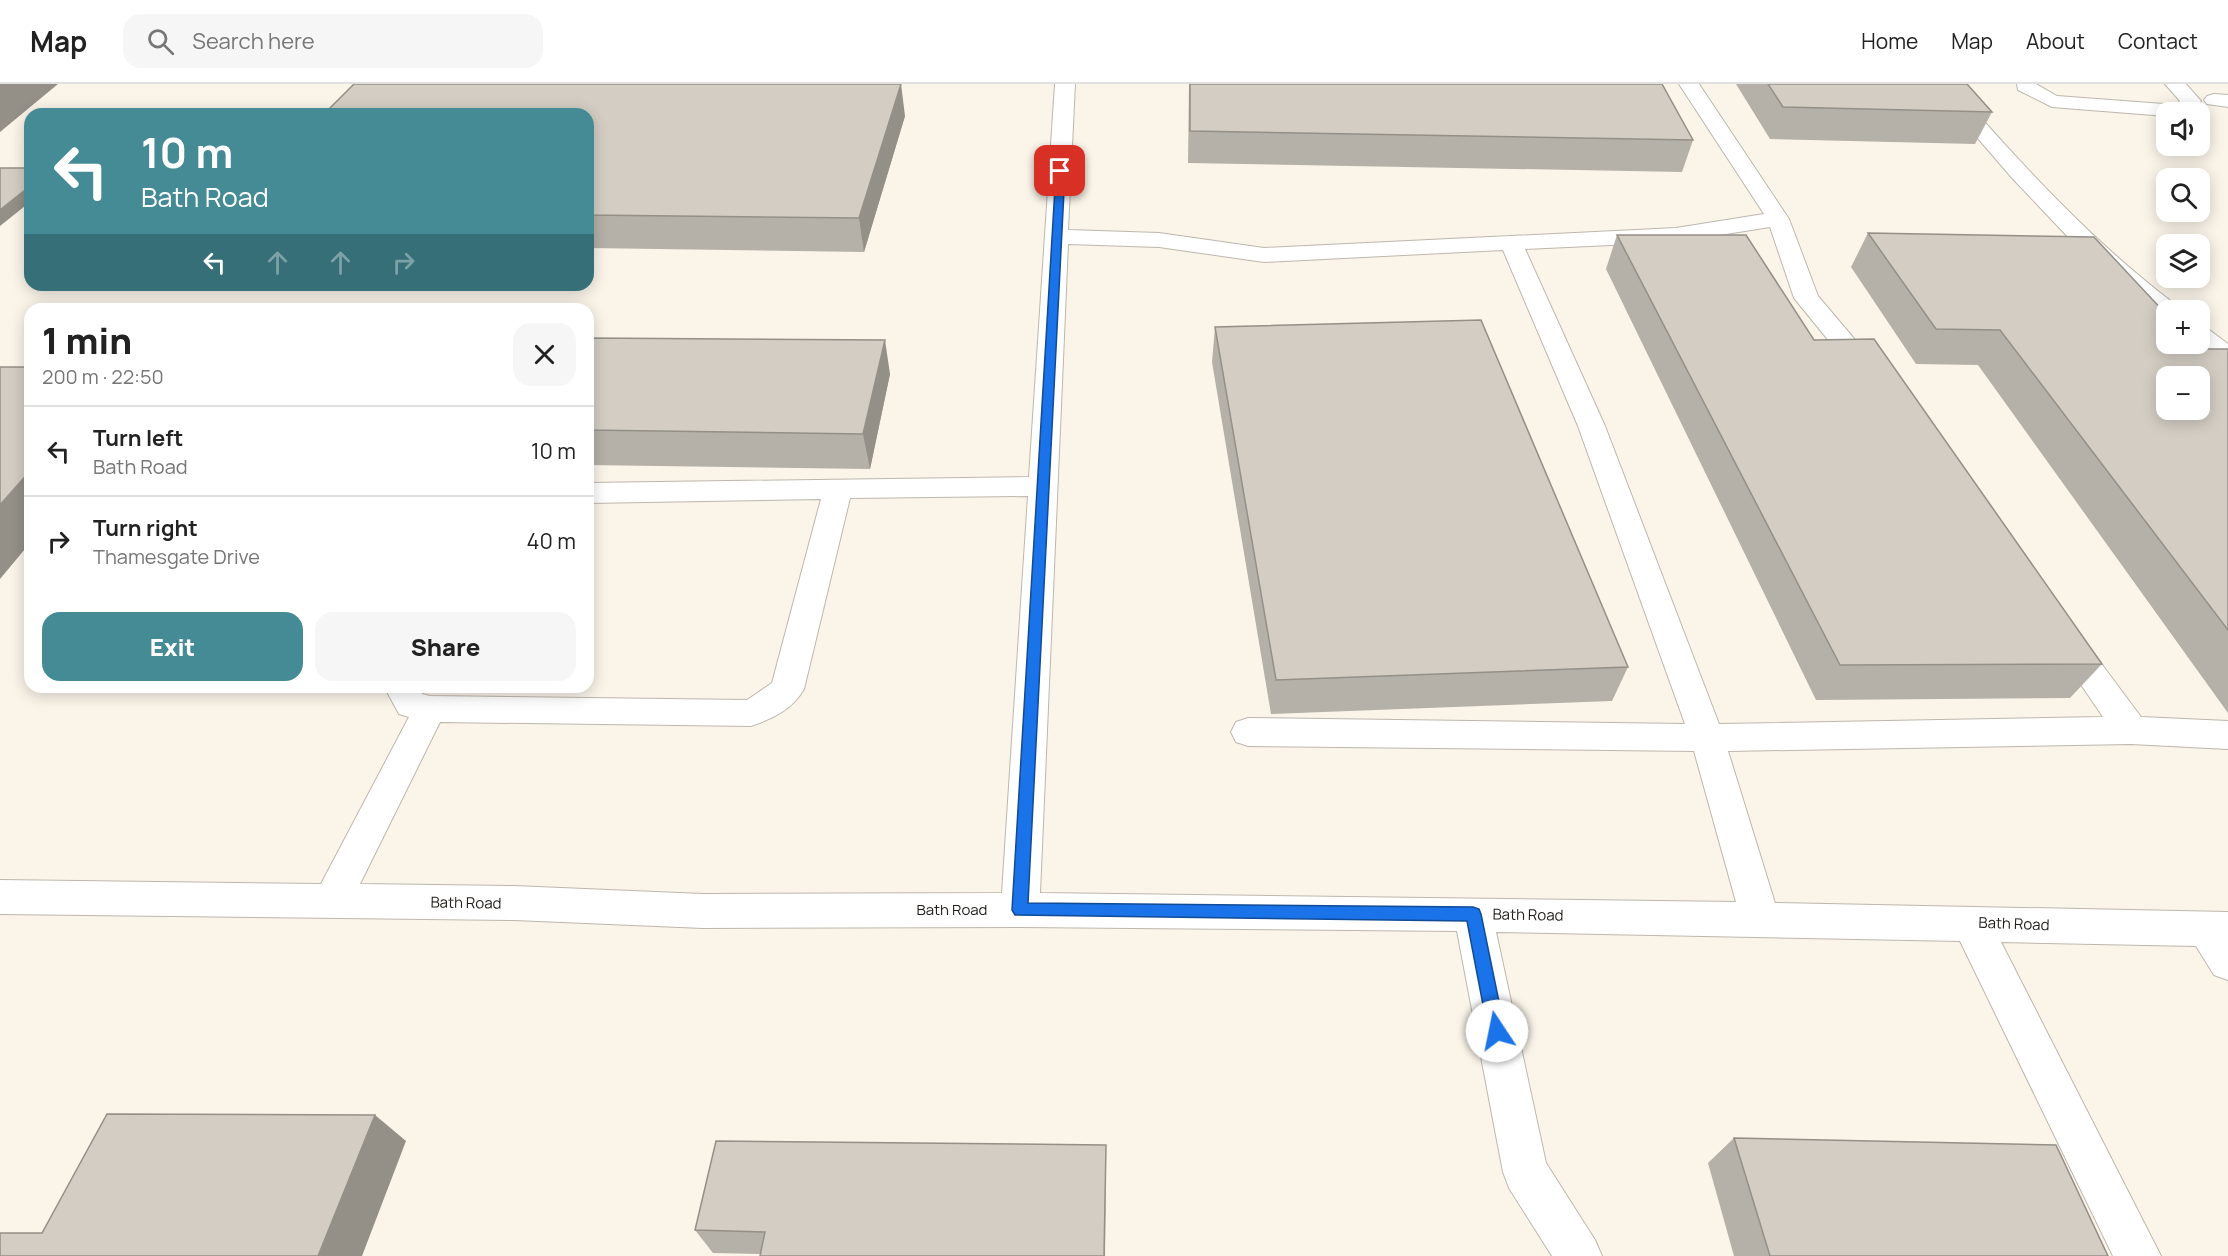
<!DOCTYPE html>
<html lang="en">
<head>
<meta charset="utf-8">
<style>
	:root { --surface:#fff; --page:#f6f6f6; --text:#222; --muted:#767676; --line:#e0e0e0; --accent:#448b95 }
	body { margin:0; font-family:Manrope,sans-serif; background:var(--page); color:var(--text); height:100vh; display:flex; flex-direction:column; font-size:22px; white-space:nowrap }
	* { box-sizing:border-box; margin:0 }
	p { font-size:20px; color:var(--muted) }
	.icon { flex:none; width:33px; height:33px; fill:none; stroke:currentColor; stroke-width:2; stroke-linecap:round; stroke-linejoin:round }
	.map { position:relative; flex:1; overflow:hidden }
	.sheet { position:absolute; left:24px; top:219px; width:570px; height:390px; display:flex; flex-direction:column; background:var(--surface); border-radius:18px; box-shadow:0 3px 15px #0003 }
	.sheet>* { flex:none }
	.hud { position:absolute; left:24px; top:24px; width:570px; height:183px; border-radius:18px; box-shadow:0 3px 15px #0003; background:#448b95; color:#fff; overflow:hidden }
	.tools { position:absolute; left:2156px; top:18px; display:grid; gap:12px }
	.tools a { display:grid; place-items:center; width:54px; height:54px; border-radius:12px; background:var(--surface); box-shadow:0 3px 15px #0003; font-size:30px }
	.pin { position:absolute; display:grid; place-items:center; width:51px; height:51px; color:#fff; margin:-26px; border-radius:12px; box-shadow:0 3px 9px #0006 }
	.me { position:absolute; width:66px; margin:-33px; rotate:349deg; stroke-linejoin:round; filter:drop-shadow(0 0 4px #0008) }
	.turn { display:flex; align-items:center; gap:21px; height:126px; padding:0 18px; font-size:27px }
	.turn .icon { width:78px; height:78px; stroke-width:2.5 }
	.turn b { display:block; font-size:42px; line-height:51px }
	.lanes { display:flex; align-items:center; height:57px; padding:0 18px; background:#0003; justify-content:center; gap:30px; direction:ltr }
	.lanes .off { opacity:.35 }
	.round { display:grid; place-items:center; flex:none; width:63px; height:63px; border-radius:18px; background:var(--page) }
	.head { display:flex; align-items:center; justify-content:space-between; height:102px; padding:0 18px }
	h1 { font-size:36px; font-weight:800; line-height:45px }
	.primary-button { display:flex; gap:12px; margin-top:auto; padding:12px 18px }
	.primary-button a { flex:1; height:69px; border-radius:18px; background:var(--accent); color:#fff; font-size:24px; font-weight:800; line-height:69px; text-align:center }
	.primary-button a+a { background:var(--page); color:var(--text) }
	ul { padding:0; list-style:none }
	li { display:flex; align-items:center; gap:18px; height:90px; padding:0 18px; border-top:2px solid var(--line) }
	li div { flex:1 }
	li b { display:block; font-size:22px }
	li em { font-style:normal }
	header { display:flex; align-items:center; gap:36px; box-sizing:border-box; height:84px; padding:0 30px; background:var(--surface); border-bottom:2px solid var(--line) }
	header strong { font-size:28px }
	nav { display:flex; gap:33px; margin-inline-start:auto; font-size:21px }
	.search { width:420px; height:54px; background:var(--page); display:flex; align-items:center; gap:15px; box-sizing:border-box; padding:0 21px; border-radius:18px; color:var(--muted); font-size:22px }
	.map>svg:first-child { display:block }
</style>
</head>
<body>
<header>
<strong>Map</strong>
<div class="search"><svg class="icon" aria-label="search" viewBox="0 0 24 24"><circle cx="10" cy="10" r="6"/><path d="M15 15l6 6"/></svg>Search here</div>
<nav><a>Home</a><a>Map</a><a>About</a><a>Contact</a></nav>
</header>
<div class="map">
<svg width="2228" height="1172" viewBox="0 0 2228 1172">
	<rect width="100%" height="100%" fill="#faf4e9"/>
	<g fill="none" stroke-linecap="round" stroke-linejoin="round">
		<g stroke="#bdb7ad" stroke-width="2">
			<path id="minor" d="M 1055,0 L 1075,0 L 1068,146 L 1159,149 L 1264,164 L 1676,144 L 1764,130 L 1679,0 L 1699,0 L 1789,135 L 1818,212 L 1878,283 L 1882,289 L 1878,295 L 1869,297 L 1860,295 L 1794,214 L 1770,143 L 1676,158 L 1525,165 L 1605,342 L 1719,640 L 2103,633 L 2050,555 L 2055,547 L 2066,543 L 2077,547 L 2141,633 L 2228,637 L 2228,665 L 2131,660 L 1728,667 L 1775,819 L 2228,828 L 2228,896 L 2214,891 L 2196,862 L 2001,858 L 2161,1172 L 2113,1172 L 1960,857 L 1496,848 L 1546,1079 L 1595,1156 L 1602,1172 L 1552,1172 L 1509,1104 L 1503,1088 L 1457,847 L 1020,843 L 703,844 L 514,836 L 0,830 L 0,796 L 321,800 L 409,633 L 399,630 L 386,606 L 388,603 L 422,603 L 422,610 L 430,612 L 747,616 L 772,599 L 821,415 L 588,419 L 588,399 L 1029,393 ZM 1068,160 L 1159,163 L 1264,178 L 1503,166 L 1578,342 L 1685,640 L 1248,634 L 1236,638 L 1231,648 L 1236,658 L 1248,662 L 1694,667 L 1736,818 L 1040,809 ZM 1028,412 L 1002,809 L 703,810 L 514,802 L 360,800 L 440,638 L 751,642 C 772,635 793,625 804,605 L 850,414 Z
				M 1931,0 L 1951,0 C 2021,80 2091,157 2176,221 L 2179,226 L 2166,226 L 2166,233 L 2158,231 L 2068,153 L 2013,95 Z
				M 2017,0 L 2036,0 L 2057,12 L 2177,21 L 2180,17 L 2165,0 L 2186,0 L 2201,17 L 2191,28 L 2166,28 L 2166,32 L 2052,23 L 2018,6 Z
				M 2214,10 L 2228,11 L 2228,23 L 2207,20 L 2204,16 L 2207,12 Z
				M 2199,242 L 2208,245 L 2228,260 L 2228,280 L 2219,277 L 2196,260 L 2199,260 Z"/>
		</g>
		<use href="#minor" fill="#fff" fill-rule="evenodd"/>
	</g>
	<path fill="#b5b0a8" d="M 1189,0 L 1662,0 L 1693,56 L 1682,88 L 1188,79 Z
		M 1736,0 L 1967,0 L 1992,28 L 1975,60 L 1770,55 Z
		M 588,30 L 905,32 L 864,168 L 588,164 Z
		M 1868,149 L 2199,265 L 2228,265 L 2228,629 L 1978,281 L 1916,280 L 1851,183 Z
		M 1617,151 L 1814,256 L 2102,580 L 2070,614 L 1816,616 L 1606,185 Z
		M 1215,243 L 1628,583 L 1612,617 L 1271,630 L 1212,278 Z
		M 588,254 L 890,290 L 870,385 L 588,381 Z
		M 132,603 L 365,603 L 362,609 L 135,607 Z
		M 1734,1054 L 2108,1172 L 1734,1172 L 1708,1079 Z
		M 1106,1086 L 760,1170 L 713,1169 L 695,1146 Z"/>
	<path fill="#949088" d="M 0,0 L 58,0 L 0,48 Z
		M 901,0 L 905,32 L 864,168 L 859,134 Z
		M 30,102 L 30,118 L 0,142 L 0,126 Z
		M 885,256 L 890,290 L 870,385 L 863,350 Z
		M 30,387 L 30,459 L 0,495 L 0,421 Z
		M 357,603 L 365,603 L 362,609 Z
		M 375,1031 L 406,1057 L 362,1172 L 318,1172 Z
		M 1106,1061 L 1105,1172 L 1104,1172 Z"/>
	<path fill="#d3cdc3" stroke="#949088" stroke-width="1.5" fill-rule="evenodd" d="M 354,0 L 901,0 L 859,134 L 588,131 L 588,30 L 324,30 Z
		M 1190,0 L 1662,0 L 1693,56 L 1190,47 Z
		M 1768,0 L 1967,0 L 1992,28 L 1783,23 Z
		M 0,84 L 30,84 L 30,102 L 0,126 Z
		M 1868,149 L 2094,153 L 2166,230 L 2166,260 L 2194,260 L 2199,265 L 2228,265 L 2228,546 L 2000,246 L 1936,245 ZM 2166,292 L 2199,292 L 2199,326 L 2166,326 Z
		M 1617,151 L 1746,151 L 1814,256 L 1874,255 L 2102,580 L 1840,581 Z
		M 1481,236 L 1628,583 L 1276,596 L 1215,243 Z
		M 588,254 L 885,256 L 863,350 L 588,346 Z
		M 0,283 L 30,283 L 30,387 L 0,421 Z
		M 107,1030 L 375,1031 L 318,1172 L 0,1172 L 0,1149 L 42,1149 Z
		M 1734,1054 L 2056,1061 L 2108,1172 L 1770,1172 Z
		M 716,1057 L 1106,1061 L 1104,1172 L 760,1172 L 765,1148 L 695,1146 Z"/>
	<path fill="#1a73e8" stroke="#114b97" stroke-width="1.5" d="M 1060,85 L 1065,87 L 1028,819 L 1473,823 L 1479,825 L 1481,830 L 1505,947 L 1503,953 L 1497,955 L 1491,953 L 1488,947 L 1467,837 L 1015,831 L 1012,826 L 1056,87 Z"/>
	<g text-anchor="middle" stroke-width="5" stroke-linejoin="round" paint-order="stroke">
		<g font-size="15" fill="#1e1b18" stroke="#fff">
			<text transform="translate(466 819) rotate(1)" y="5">Bath Road</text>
			<text x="952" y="831">Bath Road</text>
			<text transform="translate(1528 831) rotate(1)" y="5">Bath Road</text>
			<text transform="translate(2014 840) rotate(2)" y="5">Bath Road</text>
		</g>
	</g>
</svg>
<div class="tools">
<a><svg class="icon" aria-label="sound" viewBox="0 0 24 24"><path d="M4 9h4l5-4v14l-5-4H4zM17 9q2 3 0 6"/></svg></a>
<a><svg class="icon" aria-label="search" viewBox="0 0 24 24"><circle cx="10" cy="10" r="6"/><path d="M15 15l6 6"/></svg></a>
<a><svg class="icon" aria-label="layers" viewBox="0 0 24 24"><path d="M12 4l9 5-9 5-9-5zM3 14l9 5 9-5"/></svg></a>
<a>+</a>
<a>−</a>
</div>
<div class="pin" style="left:1060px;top:87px;background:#d93025"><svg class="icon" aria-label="arrive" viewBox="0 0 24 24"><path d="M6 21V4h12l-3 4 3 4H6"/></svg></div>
<svg class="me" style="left:1497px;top:947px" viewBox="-20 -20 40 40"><circle r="19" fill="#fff"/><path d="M0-13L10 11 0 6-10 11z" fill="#1a73e8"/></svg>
<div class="hud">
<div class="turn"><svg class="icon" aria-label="left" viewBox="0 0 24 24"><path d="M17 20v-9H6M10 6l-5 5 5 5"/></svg><div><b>10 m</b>Bath Road</div></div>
<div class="lanes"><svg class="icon" aria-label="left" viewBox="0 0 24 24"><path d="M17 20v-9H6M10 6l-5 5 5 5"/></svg><svg class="icon off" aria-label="ahead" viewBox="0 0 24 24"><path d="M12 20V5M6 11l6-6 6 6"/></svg><svg class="icon off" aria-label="ahead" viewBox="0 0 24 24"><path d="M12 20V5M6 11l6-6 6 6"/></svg><svg class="icon off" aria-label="right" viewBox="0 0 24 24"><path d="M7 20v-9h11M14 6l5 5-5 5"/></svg></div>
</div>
<section class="sheet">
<div class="head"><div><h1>1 min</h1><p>200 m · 22:50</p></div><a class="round"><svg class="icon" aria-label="close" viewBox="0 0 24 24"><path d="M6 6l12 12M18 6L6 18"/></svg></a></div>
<ul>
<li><svg class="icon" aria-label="left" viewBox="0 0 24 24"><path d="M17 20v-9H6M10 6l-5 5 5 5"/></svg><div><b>Turn left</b><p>Bath Road</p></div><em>10 m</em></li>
<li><svg class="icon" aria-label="right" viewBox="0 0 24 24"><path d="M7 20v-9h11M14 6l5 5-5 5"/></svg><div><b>Turn right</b><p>Thamesgate Drive</p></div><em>40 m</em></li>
</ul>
<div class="primary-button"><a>Exit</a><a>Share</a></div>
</section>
</div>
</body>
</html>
